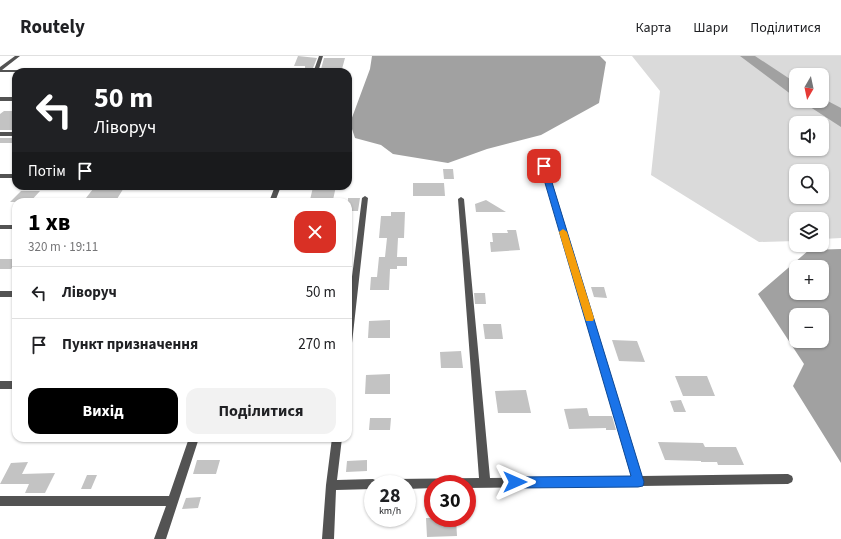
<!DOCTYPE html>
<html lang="uk">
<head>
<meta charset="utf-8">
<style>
	:root { --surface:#fff; --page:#f2f2f2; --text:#202124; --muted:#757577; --line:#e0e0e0; --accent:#000 }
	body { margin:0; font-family:"Source Sans 3",sans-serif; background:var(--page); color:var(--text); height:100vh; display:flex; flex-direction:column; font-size:15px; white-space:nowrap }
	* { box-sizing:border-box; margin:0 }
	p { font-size:13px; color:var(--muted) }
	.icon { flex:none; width:22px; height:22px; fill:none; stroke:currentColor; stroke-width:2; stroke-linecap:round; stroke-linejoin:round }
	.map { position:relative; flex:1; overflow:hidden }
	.details { position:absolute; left:12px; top:142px; width:340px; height:244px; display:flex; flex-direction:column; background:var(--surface); border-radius:12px; box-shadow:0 1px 3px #0004 }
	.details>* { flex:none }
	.guide { position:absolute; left:12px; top:12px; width:340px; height:122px; border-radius:12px; box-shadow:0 1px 3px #0004; background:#202124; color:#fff; overflow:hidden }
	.needle { width:26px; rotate:189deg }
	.controls { position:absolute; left:789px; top:12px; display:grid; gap:8px }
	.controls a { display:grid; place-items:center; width:40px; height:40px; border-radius:8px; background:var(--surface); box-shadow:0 1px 3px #0004; font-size:20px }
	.speed { position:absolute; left:364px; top:419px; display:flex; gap:8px; font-size:20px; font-weight:700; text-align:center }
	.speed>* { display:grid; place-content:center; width:52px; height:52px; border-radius:50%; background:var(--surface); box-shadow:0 1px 3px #0004; line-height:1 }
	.speed small { font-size:10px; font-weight:400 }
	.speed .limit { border:6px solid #d22; background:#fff; color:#111 }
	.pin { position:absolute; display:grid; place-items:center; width:34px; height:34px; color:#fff; margin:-17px; border-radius:8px; box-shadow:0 2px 6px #0006 }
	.me { position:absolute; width:44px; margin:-22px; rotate:90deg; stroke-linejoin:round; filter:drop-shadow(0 0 3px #0008) }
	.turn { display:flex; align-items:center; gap:14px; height:84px; padding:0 16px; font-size:18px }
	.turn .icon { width:52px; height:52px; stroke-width:2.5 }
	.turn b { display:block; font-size:28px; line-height:34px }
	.then { display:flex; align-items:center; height:38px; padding:0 16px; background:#0003; gap:8px; font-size:15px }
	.round { display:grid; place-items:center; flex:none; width:42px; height:42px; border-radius:12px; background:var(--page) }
	.overview { display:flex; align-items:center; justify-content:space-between; height:68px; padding:0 16px }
	h1 { font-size:24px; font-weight:700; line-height:30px; color:var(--accent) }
	.action { display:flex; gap:8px; margin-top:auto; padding:8px 16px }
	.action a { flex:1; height:46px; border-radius:12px; background:var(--accent); color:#fff; font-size:16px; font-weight:700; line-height:46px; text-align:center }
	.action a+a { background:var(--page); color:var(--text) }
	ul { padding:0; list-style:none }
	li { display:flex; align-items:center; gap:12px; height:52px; padding:0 16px; border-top:1px solid var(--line) }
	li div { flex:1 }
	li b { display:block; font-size:15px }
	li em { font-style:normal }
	header { display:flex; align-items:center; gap:24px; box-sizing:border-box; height:56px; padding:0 20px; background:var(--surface); border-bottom:1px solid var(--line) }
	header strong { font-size:19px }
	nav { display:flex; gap:22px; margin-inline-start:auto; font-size:14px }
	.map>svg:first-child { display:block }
</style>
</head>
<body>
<header>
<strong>Routely</strong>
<nav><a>Карта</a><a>Шари</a><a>Поділитися</a></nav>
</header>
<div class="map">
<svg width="841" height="483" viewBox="0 0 841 483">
	<rect width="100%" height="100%" fill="#fff"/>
	<path fill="#dadada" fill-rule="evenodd" d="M 632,0 L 841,0 L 841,182 L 822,183 L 822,163 L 796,163 L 796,185 L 759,186 L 651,119 L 660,35 ZM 796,19 L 822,19 L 822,45 L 796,45 ZM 796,67 L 822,67 L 822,93 L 796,93 ZM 796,115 L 822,115 L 822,141 L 796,141 Z"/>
	<path fill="#a1a1a1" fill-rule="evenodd" d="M 372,0 L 600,0 L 606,6 L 599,47 L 541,79 L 487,93 L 448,107 L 393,98 L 381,89 L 355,82 L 350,67 L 370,13 Z
		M 740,0 L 755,0 L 796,27 L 796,42 Z
		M 822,42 L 841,52 L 841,71 L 801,45 L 822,45 Z
		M 841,193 L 841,407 L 793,330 L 804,308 L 758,238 L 809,194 ZM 796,211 L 822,211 L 822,237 L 796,237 ZM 796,259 L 822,259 L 822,285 L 796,285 Z"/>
	<path fill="#c3c3c3" d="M 298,0 L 317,2 L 313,12 L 305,12 L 305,10 L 294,10 Z
		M 324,2 L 345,2 L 342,13 L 321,13 Z
		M 4,55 L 16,55 L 16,74 L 0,74 L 0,58 Z
		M 0,82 L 16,82 L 16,87 L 0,87 Z
		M 443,113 L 453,113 L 454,123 L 444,123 Z
		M 413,127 L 444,127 L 445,140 L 413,140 Z
		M 110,130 L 125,130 L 117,143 L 86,142 L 93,133 L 108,133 Z
		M 336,130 L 333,144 L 310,144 L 313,131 Z
		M 21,135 L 40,135 L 30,146 L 10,146 Z
		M 348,142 L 360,142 L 358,155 L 348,155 Z
		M 486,144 L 506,156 L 476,156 L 475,148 Z
		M 391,156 L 405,156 L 404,182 L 398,182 L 397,201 L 407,201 L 407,210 L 397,210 L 397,213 L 390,213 L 389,234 L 370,234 L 371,221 L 377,221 L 379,201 L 385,201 L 387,182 L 379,182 L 381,160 L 391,160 Z
		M 507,174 L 516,174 L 520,194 L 491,196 L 490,186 L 493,186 L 492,177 L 508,177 Z
		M 0,203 L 16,203 L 16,207 L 11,213 L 0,213 Z
		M 591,231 L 604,231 L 607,242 L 594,241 Z
		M 474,237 L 485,237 L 486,248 L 475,248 Z
		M 390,264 L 390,282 L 368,282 L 369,265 Z
		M 483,268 L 501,268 L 503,283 L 485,283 Z
		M 612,284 L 637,285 L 645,306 L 619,305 Z
		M 461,295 L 463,312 L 441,312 L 440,296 Z
		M 390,318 L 390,338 L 365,338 L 366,319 Z
		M 675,320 L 707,320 L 715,340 L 683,340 Z
		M 526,334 L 531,357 L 498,357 L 495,335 Z
		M 681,344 L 686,356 L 674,356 L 670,345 Z
		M 587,352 L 589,360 L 612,360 L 616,374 L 606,374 L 606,372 L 569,373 L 564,353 Z
		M 370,362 L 391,362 L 390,374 L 369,374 Z
		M 658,386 L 703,387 L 705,391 L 736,391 L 744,409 L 718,409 L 717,406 L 701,406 L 701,405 L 665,404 Z
		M 197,404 L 220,404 L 216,418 L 193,418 Z
		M 367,404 L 367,415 L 346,416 L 347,405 Z
		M 28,406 L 22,418 L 55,417 L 45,437 L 25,437 L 29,428 L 0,428 L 11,407 Z
		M 87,419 L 97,419 L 91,433 L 81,433 Z
		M 201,441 L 198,452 L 182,453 L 186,442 Z
		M 426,462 L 456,462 L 457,480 L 427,481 Z"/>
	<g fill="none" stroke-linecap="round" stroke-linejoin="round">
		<path fill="#535353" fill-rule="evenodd" d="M 15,0 L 20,0 L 2,14 L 314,14 L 319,0 L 323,0 L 318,16 L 0,16 L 0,11 Z
			M 0,41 L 16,41 L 16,45 L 0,45 Z
			M 0,76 L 16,76 L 16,80 L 0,80 Z
			M 544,108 L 547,110 L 642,420 L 788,418 L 792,420 L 793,423 L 792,426 L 788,428 L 641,430 L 638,431 L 635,430 L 467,432 L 467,428 L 433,428 L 433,432 L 407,433 L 407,428 L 389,428 L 390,425 L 394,423 L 479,422 L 458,143 L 461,141 L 464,143 L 490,422 L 631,420 L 541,110 Z
			M 0,118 L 16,118 L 16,122 L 0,122 Z
			M 275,130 L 281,130 L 275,146 L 269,146 Z
			M 365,140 L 368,142 L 352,287 L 351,289 L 348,290 L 348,252 L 362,142 Z
			M 0,169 L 16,169 L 16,173 L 0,173 Z
			M 0,235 L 16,235 L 16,241 L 0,241 Z
			M 0,325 L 16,325 L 16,333 L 0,333 Z
			M 189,382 L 199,382 L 166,483 L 154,483 L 166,450 L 0,450 L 0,440 L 169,440 Z
			M 332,382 L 342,382 L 337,424 L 373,423 L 377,425 L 378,428 L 373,428 L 373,433 L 336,434 L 334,483 L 322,483 L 326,429 Z"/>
	</g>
	<path fill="#1a73e8" stroke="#114b97" d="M 544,108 L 547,110 L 644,426 L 643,430 L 638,431 L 515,432 L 511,430 L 509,426 L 511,422 L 515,421 L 631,420 L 540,110 Z"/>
	<path fill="#f59e0b" d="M 563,173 L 567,176 L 594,262 L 593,265 L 586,265 L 585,262 L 559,176 Z"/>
</svg>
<div class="controls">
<a><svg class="needle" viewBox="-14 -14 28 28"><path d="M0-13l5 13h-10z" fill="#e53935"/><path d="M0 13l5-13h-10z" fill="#757577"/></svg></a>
<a><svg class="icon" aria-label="sound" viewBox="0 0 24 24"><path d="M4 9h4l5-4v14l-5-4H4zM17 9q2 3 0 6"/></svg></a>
<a><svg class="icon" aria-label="search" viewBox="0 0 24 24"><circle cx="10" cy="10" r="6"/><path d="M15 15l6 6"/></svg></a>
<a><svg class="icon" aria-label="layers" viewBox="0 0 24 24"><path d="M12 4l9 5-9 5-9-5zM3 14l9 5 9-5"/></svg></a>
<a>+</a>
<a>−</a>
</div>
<div class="speed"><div>28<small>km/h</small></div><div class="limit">30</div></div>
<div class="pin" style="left:544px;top:110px;background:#d93025"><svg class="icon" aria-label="arrive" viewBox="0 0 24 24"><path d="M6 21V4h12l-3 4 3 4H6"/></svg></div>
<svg class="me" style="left:515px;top:426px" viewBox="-20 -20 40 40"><path d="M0-17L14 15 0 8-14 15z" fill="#1a73e8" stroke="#fff" stroke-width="4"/></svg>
<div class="guide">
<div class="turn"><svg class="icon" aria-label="left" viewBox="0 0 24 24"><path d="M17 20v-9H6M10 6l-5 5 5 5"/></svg><div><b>50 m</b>Ліворуч</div></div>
<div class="then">Потім<svg class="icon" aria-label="arrive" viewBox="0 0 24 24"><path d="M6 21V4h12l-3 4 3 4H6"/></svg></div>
</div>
<section class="details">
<div class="overview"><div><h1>1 хв</h1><p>320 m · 19:11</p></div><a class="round" style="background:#d93025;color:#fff"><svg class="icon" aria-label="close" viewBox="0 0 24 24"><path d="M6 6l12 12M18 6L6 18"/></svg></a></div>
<ul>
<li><svg class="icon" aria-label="left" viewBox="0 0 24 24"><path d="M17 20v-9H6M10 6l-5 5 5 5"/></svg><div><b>Ліворуч</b></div><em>50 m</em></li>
<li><svg class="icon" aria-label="arrive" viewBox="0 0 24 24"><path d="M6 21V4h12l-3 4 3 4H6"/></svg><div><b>Пункт призначення</b></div><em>270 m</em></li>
</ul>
<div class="action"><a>Вихід</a><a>Поділитися</a></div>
</section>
</div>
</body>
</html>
